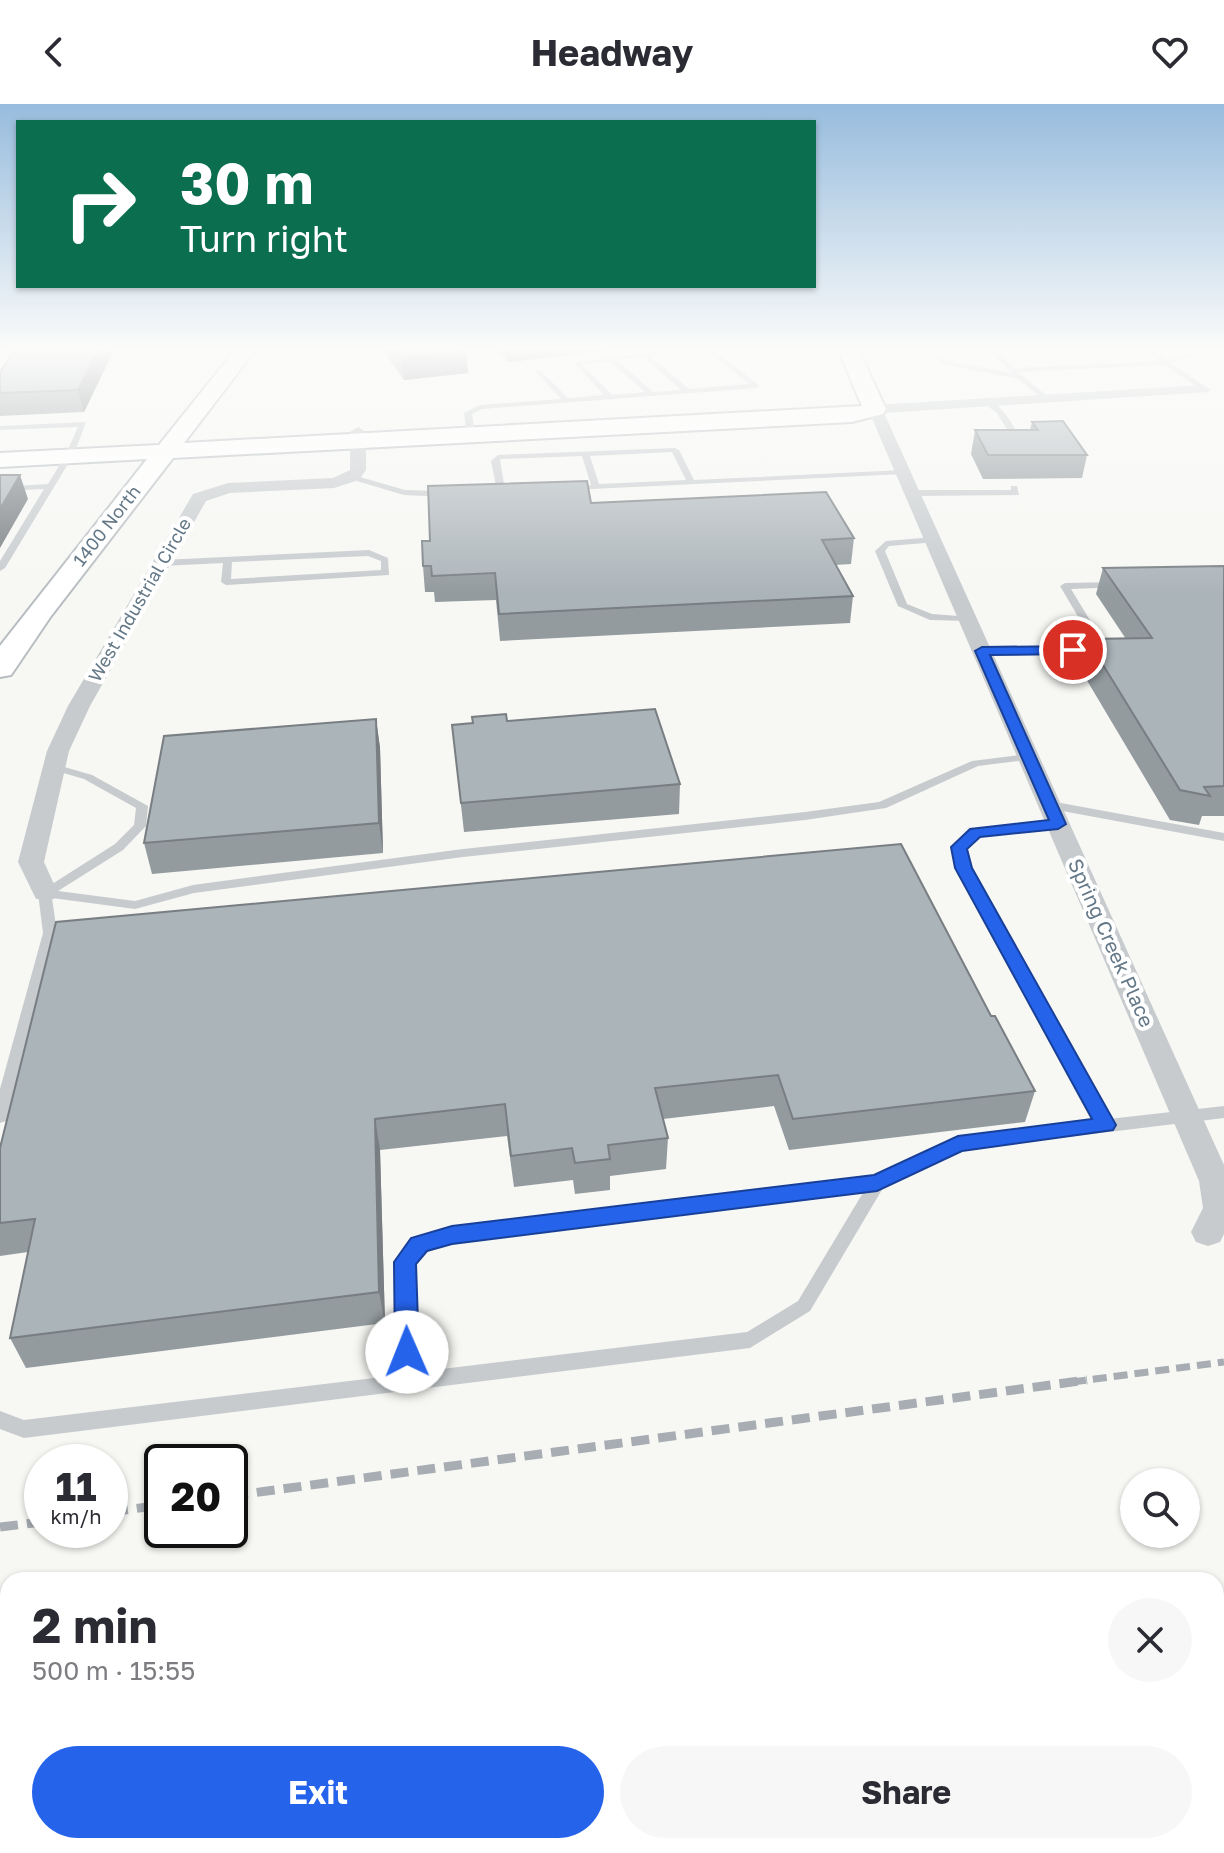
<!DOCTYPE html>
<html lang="en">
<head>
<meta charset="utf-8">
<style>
	:root { --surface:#fff; --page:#f7f7f7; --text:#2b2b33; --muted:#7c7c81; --accent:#2563eb }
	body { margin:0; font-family:"Golos Text",sans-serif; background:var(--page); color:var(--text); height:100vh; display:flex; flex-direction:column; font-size:30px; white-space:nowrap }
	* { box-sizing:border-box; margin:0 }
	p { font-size:26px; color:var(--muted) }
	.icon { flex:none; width:44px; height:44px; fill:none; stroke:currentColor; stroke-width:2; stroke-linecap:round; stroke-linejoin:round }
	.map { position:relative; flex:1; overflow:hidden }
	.side { position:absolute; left:0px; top:1468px; width:1224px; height:282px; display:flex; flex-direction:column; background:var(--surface); border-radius:24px 24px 0 0; box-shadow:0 2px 6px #0004 }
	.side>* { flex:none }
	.hud { position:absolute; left:16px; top:16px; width:800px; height:168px; border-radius:0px; box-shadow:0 2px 6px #0004; background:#0b6e4f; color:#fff; overflow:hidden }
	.tools { position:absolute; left:1120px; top:1364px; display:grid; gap:16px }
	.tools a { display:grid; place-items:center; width:80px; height:80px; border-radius:50%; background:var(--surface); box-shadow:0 2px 6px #0004; font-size:40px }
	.speed { position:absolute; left:24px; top:1340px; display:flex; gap:16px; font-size:40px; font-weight:700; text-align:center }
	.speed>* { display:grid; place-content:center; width:104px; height:104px; border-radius:50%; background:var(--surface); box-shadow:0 2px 6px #0004; line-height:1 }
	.speed small { font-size:20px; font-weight:400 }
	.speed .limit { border:4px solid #111; border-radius:12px; background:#fff; color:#111 }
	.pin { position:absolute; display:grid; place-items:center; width:68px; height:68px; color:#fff; margin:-34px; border:4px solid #fff; border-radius:50%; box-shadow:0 2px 8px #0007 }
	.me { position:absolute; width:88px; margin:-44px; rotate:359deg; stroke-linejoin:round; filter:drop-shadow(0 0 6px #0008) }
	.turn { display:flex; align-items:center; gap:28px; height:168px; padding:0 32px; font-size:36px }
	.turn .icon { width:104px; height:104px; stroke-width:2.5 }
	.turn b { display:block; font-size:56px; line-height:68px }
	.round { display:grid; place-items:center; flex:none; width:84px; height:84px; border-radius:42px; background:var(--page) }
	.head { display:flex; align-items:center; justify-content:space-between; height:136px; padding:0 32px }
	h1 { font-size:48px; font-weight:700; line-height:60px }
	.cta { display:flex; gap:16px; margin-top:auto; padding:16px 32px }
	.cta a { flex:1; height:92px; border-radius:48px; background:var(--accent); color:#fff; font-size:32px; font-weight:700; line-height:92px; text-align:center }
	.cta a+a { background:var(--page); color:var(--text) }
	header { display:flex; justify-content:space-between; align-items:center; height:104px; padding:0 32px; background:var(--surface); font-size:36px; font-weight:700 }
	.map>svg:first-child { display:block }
</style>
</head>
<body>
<header><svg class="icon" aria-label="back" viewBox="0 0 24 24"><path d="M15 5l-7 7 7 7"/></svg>Headway<svg class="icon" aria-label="heart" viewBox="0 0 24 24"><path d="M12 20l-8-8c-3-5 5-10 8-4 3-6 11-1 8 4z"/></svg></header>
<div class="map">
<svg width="1224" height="1749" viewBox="0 0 1224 1749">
	<rect width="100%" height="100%" fill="#f7f7f4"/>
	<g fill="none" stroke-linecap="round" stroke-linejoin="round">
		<g stroke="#b7bdc1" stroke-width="4">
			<path id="secondary" d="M 236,245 L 256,245 L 184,339 L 862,302 L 838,245 L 858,245 L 886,305 L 883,310 L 852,318 L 173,354 L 51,512 L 11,571 L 0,573 L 0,542 L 147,355 L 0,363 L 0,349 L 159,341 Z
				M 1224,1531 L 1224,1597 L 1216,1598 L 1216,1532 Z
				M 0,1667 L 8,1668 L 8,1738 L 0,1737 Z"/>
		</g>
		<path fill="#c7cbce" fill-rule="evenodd" d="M 680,245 L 699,245 L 650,252 L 689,285 L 749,280 L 705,245 L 712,245 L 760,282 L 756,284 L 482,305 L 472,310 L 475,331 L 471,333 L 467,331 L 464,309 L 480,301 L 561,295 L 536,268 L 536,266 L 540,266 L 568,294 L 604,291 L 575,260 L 575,258 ZM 643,253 L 681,286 L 653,288 L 617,256 ZM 609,257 L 645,288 L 612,291 L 582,260 Z
			M 922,245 L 929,245 L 947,257 L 1012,269 L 987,245 L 994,245 L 1014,264 L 1160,257 L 1146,245 L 1153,245 L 1167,256 L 1201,245 L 1210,245 L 1171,259 L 1206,283 L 1203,287 L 1165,261 L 1018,268 L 1048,293 L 1045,297 L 1018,275 L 943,260 Z
			M 985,296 C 1004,299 1014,325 1024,340 L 1023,342 L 1017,342 L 997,309 L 985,300 Z
			M 86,318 L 74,350 L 5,464 L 0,467 L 0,457 L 44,385 L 0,387 L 0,383 L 48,380 L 66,350 L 78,323 L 0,326 L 0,322 Z
			M 675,344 L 679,346 L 694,376 L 904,366 L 908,368 L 904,370 L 571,386 L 568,386 L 568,382 L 591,381 L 582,352 L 500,355 L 505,387 L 501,389 L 497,387 L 491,357 L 498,351 ZM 672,348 L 686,376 L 599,380 L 590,352 Z
			M 353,371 L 405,386 L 446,387 L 450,390 L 446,393 L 404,391 L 350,375 L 349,373 Z
			M 1011,382 L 1017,382 L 1019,391 L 913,392 L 909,389 L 913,386 L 1011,386 Z
			M 934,433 L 937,434 L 937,438 L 889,442 L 885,447 L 907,500 L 932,510 L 971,513 L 971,517 L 930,516 L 898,502 L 875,447 L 886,437 Z
			M 369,446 L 388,454 L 389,471 L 226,481 L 221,478 L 223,459 L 162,462 L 157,459 L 162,456 ZM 368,452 L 381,457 L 381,466 L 231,475 L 232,458 Z
			M 1116,478 L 1121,481 L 1119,483 L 1071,485 L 1108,546 L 1107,548 L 982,550 L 977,547 L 982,544 L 1096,543 L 1060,482 L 1065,479 Z
			M 1029,650 L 1035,653 L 1033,655 L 978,662 L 886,704 L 805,716 L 463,753 L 194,789 L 135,805 L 52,794 L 57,829 L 8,1013 L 6,1017 L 0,1019 L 0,985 L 43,829 L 38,789 L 115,740 L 134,721 L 136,704 L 84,675 L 50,665 L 50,661 L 54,660 L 92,671 L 148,702 L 146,722 L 123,746 L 58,787 L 135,797 L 193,781 L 463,745 L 805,708 L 879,698 L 972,657 Z
			M 1050,697 L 1224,729 L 1224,737 L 1046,704 L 1044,701 L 1046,698 Z
			M 1058,716 L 1064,720 L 1062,723 L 980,732 L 965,744 L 969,764 L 1109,1015 L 1224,1002 L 1224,1014 L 961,1046 L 883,1084 L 810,1207 L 750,1244 L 24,1334 L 0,1325 L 0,1307 L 24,1316 L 399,1271 L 396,1158 L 413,1135 L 452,1124 L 875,1073 L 958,1034 L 1095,1017 L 957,764 L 953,743 L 972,726 ZM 864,1087 L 798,1197 L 747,1228 L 417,1268 L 414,1160 L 425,1145 L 452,1138 Z"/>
		<path fill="#c7cbce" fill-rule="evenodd" d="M 1203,281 L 1210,285 L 1208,288 L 884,309 L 1224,1061 L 1224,1130 L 1220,1138 L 1208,1142 L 1196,1138 L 1191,1128 L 1203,1104 L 1199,1077 L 868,305 L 875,301 Z
			M 358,323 L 366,328 L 366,366 L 359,376 L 334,384 L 230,389 L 206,397 L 90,602 L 69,647 L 44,758 L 58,789 L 54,795 L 36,795 L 18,758 L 47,647 L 68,602 L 193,390 L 228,379 L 333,374 L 350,366 L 350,328 Z"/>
		<use href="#secondary" fill="#fff" fill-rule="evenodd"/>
		<path stroke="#a7adb3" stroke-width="7" stroke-dasharray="14 7" stroke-linecap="butt" d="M 1072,1278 L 1224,1258"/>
		<path stroke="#a7adb3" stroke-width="9" stroke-dasharray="18 9" stroke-linecap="butt" d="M 230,1392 L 1087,1276
			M 110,1408 L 162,1401
			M 0,1423 L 42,1418"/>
	</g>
	<path fill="#939b9f" d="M 15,245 L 109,245 L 111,252 L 84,308 L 0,312 L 0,268 Z
		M 382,245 L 464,245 L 466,248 L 468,269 L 404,276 Z
		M 496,245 L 623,245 L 508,258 Z
		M 1032,318 L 1087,351 L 1082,374 L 983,375 L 971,350 L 975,326 L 1030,326 Z
		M 591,399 L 854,434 L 851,460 L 835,461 L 853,492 L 850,519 L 500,537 L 496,496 L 435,498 L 434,488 L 425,488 L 423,462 L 430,437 Z
		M 1224,462 L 1224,712 L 1202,712 L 1199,721 L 1170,716 L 1079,563 L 1087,535 L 1126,535 L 1096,490 L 1103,464 Z
		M 376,615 L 380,644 L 383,749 L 152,770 L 144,739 Z
		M 507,617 L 680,680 L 679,710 L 464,728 L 452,621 Z
		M 991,912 L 1035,987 L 1025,1018 L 789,1046 L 774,1002 L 663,1015 L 668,1034 L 666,1065 L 610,1072 L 610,1086 L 575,1090 L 573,1076 L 514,1083 L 507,1032 L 380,1046 L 385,1219 L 26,1264 L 10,1234 L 28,1148 L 0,1152 L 0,1044 Z"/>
	<path fill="#787e82" d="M 99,245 L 109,245 L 111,252 L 84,308 L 78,286 Z
		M 508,245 L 623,245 L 508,258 Z
		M 466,248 L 468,269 L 404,276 L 402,255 Z
		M 20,371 L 28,395 L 0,444 L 0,405 Z
		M 376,615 L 380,644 L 383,749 L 379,719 Z
		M 375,1015 L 380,1046 L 385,1219 L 379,1188 Z"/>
	<path fill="#abb4b9" stroke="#787e82" stroke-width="2" d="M 15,245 L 99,245 L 78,286 L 0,289 L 0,268 Z
		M 394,245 L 464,245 L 466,248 L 402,255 Z
		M 1063,317 L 1087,351 L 988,351 L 975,326 L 1038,326 L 1032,318 Z
		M 0,371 L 20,371 L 0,405 Z
		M 587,377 L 591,399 L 826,388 L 854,434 L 822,436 L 853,492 L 499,510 L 495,469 L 432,472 L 431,462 L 423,462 L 422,437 L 430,437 L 428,382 Z
		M 1224,462 L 1224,682 L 1204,683 L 1210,692 L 1180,686 L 1087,535 L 1152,534 L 1103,464 Z
		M 655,605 L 680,680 L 461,699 L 452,621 L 473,619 L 472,613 L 506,610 L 507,617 Z
		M 376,615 L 379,719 L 144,739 L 164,632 Z
		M 901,740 L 991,912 L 995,912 L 1035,987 L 793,1015 L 778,971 L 655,984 L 668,1034 L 608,1041 L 610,1055 L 575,1059 L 572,1044 L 511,1052 L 505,1000 L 375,1015 L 379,1188 L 10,1234 L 35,1115 L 0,1119 L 0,1044 L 56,818 Z"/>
	<linearGradient id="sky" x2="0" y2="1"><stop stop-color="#97bcdd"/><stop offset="0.5" stop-color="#fbfbfa"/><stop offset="1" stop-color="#fbfbfa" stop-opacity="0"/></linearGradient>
	<rect width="1224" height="490" fill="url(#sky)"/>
	<path fill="#2563eb" stroke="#184099" stroke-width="2" d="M 982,543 L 1073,542 L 1080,546 L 1073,550 L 990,551 L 1066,720 L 1058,725 L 980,733 L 967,745 L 972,764 L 1116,1021 L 1113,1026 L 962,1047 L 877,1087 L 452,1140 L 427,1147 L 416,1160 L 419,1248 L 415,1255 L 407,1258 L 399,1255 L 395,1248 L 394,1158 L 411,1134 L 452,1122 L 874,1071 L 958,1032 L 1092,1015 L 955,764 L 951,743 L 970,725 L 1049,716 L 975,547 Z"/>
	<g text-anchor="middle" stroke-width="8" stroke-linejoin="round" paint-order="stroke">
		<g font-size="18" fill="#647887" stroke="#fff">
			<text transform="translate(107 422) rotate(-52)" y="6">1400 North</text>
			<text transform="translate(140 496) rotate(-60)" y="6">West Industrial Circle</text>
		</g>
		<g font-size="20" fill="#647887" stroke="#fff">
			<text transform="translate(1111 839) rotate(66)" y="7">Spring Creek Place</text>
		</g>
	</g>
</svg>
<div class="tools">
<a><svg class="icon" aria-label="search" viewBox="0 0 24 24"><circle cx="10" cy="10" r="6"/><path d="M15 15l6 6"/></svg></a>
</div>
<div class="speed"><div>11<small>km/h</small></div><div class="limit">20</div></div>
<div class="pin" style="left:1073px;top:546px;background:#d93025"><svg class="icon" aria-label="arrive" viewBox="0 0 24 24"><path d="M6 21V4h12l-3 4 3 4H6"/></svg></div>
<svg class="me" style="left:407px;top:1248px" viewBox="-20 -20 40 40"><circle r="19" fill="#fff"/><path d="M0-13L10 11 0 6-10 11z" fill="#2563eb"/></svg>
<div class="hud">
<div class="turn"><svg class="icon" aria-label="right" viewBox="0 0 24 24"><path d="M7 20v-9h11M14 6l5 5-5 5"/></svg><div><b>30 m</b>Turn right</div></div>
</div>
<section class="side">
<div class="head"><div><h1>2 min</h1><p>500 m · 15:55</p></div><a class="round"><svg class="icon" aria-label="close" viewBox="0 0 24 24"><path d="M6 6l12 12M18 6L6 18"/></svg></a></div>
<div class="cta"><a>Exit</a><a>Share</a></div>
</section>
</div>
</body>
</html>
